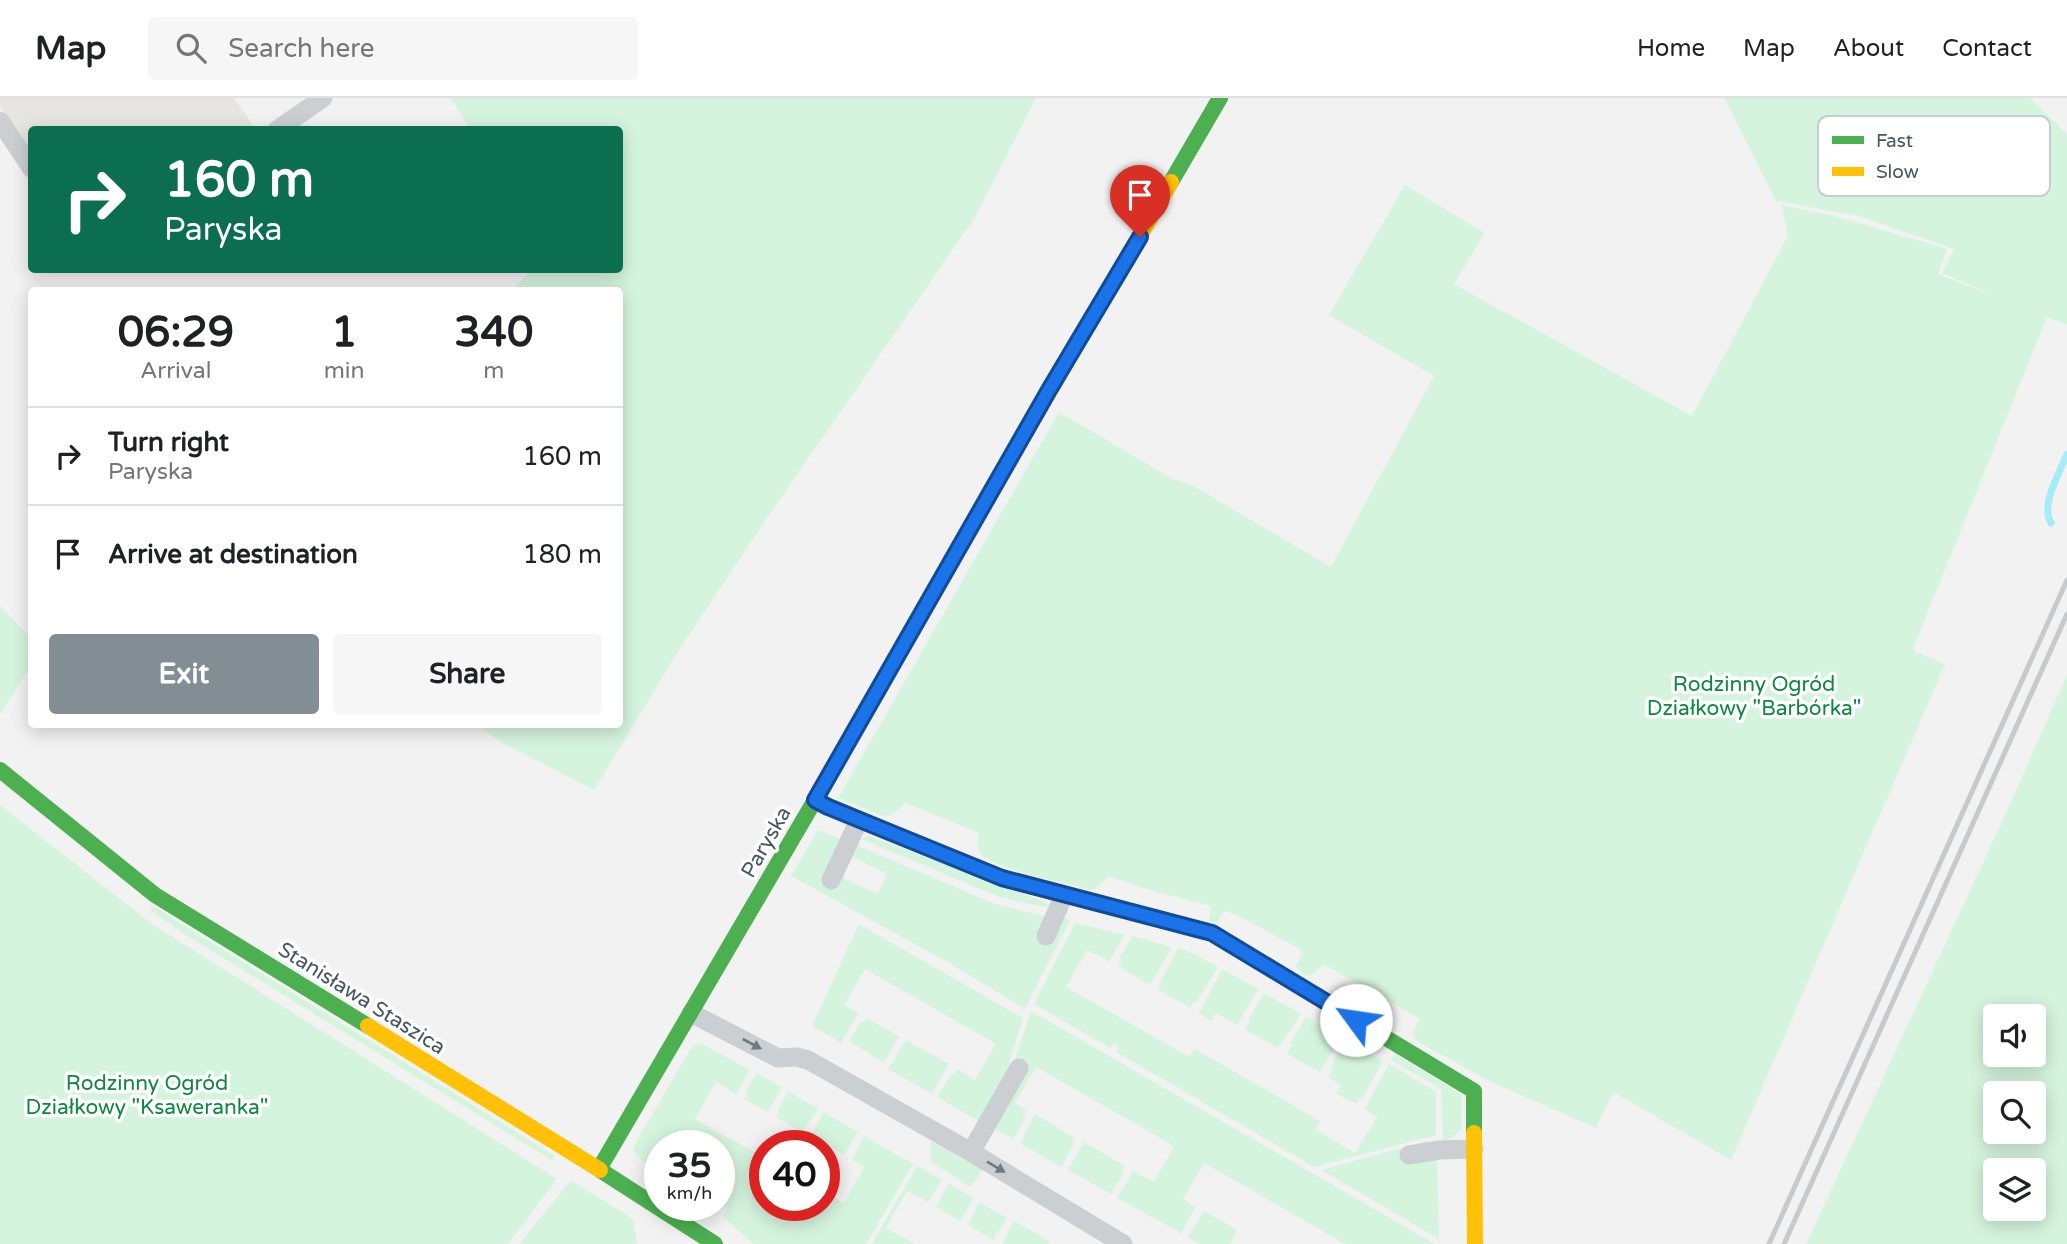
<!DOCTYPE html>
<html lang="en">
<head>
<meta charset="utf-8">
<style>
	:root { --surface:#fff; --page:#f6f6f6; --text:#202124; --muted:#757577; --line:#e0e0e0; --accent:#838d94 }
	body { margin:0; font-family:"Varela Round",sans-serif; background:var(--page); color:var(--text); height:100vh; display:flex; flex-direction:column; font-size:26px; white-space:nowrap }
	* { box-sizing:border-box; margin:0 }
	p { font-size:23px; color:var(--muted) }
	.icon { flex:none; width:38px; height:38px; fill:none; stroke:currentColor; stroke-width:2; stroke-linecap:round; stroke-linejoin:round }
	.map { position:relative; flex:1; overflow:hidden }
	.side { position:absolute; left:28px; top:189px; width:595px; height:441px; display:flex; flex-direction:column; background:var(--surface); border-radius:7px; box-shadow:0 4px 18px #0003 }
	.side>* { flex:none }
	.banner { position:absolute; left:28px; top:28px; width:595px; height:147px; border-radius:7px; box-shadow:0 4px 18px #0003; background:#0b6e4f; color:#fff; overflow:hidden }
	.tools { position:absolute; left:1983px; top:906px; display:grid; gap:14px }
	.tools a { display:grid; place-items:center; width:63px; height:63px; border-radius:7px; background:var(--surface); box-shadow:0 4px 18px #0003; font-size:35px }
	.speed { position:absolute; left:644px; top:1032px; display:flex; gap:14px; font-size:35px; font-weight:700; text-align:center }
	.speed>* { display:grid; place-content:center; width:91px; height:91px; border-radius:50%; background:var(--surface); box-shadow:0 4px 18px #0003; line-height:1 }
	.speed small { font-size:18px; font-weight:400 }
	.speed .limit { border:10px solid #d22; background:#fff; color:#111 }
	.pin { position:absolute; display:grid; place-items:center; width:60px; height:60px; color:#fff; margin:-72px -30px; border-radius:50% 50% 50% 0; rotate:-45deg; box-shadow:0 0 7px #0007 }
	.pin .icon { rotate:45deg }
	.me { position:absolute; width:77px; margin:-38px; rotate:301deg; stroke-linejoin:round; filter:drop-shadow(0 0 5px #0008) }
	.turn { display:flex; align-items:center; gap:24px; height:147px; padding:0 21px; font-size:32px }
	.turn .icon { width:91px; height:91px; stroke-width:2.5 }
	.turn b { display:block; font-size:49px; line-height:60px }
	.eta { display:flex; justify-content:space-evenly; align-items:center; height:119px; text-align:center }
	.eta b { font-size:42px; font-weight:700; line-height:49px }
	.primary-button { display:flex; gap:14px; margin-top:auto; padding:14px 21px }
	.primary-button a { flex:1; height:80px; border-radius:7px; background:var(--accent); color:#fff; font-size:28px; font-weight:700; line-height:80px; text-align:center }
	.primary-button a+a { background:var(--page); color:var(--text) }
	ul { padding:0; list-style:none }
	li { display:flex; align-items:center; gap:21px; height:98px; padding:0 21px; border-top:2px solid var(--line) }
	li div { flex:1 }
	li b { display:block; font-size:26px }
	li em { font-style:normal }
	header { display:flex; align-items:center; gap:42px; box-sizing:border-box; height:98px; padding:0 35px; background:var(--surface); border-bottom:2px solid var(--line) }
	header strong { font-size:33px }
	nav { display:flex; gap:38px; margin-inline-start:auto; font-size:24px }
	.search { width:490px; height:63px; background:var(--page); display:flex; align-items:center; gap:18px; box-sizing:border-box; padding:0 24px; border-radius:7px; color:var(--muted); font-size:26px }
	.map>svg:first-child { display:block }
</style>
</head>
<body>
<header>
<strong>Map</strong>
<div class="search"><svg class="icon" aria-label="search" viewBox="0 0 24 24"><circle cx="10" cy="10" r="6"/><path d="M15 15l6 6"/></svg>Search here</div>
<nav><a>Home</a><a>Map</a><a>About</a><a>Contact</a></nav>
</header>
<div class="map">
<svg width="2067" height="1146" viewBox="0 0 2067 1146">
	<rect width="100%" height="100%" fill="#f3f2f2"/>
	<path fill="#e7e5e0" d="M 0,0 L 234,0 L 254,29 L 250,32 L 32,32 L 31,54 L 0,8 Z"/>
	<path fill="#d5f4de" fill-rule="evenodd" d="M 450,0 L 1036,0 L 974,121 L 769,417 L 675,558 L 594,692 L 502,645 L 477,627 L 620,626 L 620,192 L 512,192 L 530,174 L 529,172 L 620,172 L 620,32 L 471,31 Z
		M 1724,0 L 2030,0 L 2067,36 L 2067,227 L 2047,219 L 1915,546 L 1913,553 L 1945,566 L 1731,1062 L 1613,994 L 1596,1030 L 1487,982 L 1415,942 L 1413,935 L 1420,921 L 1323,866 L 1311,878 C 1304,877 1299,875 1296,868 L 1303,853 L 1237,817 L 1224,813 L 1217,825 L 1209,823 L 1211,808 L 1150,792 L 1108,778 L 1100,787 L 1092,792 C 1070,786 993,771 981,756 C 976,750 978,742 979,735 L 905,705 L 894,715 L 886,719 L 838,700 L 1059,314 L 1171,380 L 1195,389 L 1331,469 L 1434,278 L 1329,217 L 1405,87 L 1485,135 L 1454,186 L 1692,318 L 1788,138 L 1782,107 L 1835,118 L 1947,151 L 1938,176 L 2000,200 L 1942,175 L 1954,151 L 1859,118 L 1776,103 Z
		M 0,508 L 31,540 L 31,567 L 0,617 Z
		M 2067,577 L 2067,1146 L 1806,1146 L 2006,715 ZM 1995,919 L 2034,919 L 2034,957 L 1995,957 ZM 1995,996 L 2034,996 L 2034,1034 L 1995,1034 ZM 1995,1073 L 2034,1073 L 2034,1111 L 1995,1111 Z
		M 0,707 L 152,826 L 557,1081 L 508,1146 L 0,1146 Z
		M 818,732 L 844,743 L 838,778 L 878,796 L 887,776 L 850,758 L 856,747 L 995,806 L 1047,819 L 1062,819 L 1070,822 L 1025,911 L 951,866 L 791,778 Z
		M 869,738 L 1047,805 L 1048,810 L 997,798 L 861,741 Z
		M 153,808 L 555,1058 L 553,1063 L 186,837 L 150,812 Z
		M 1075,825 L 1125,837 L 1109,863 L 1087,852 L 1066,889 L 1190,959 L 1195,951 L 1320,1023 L 1315,1031 L 1355,1055 L 1377,1019 L 1364,1011 L 1389,966 L 1436,994 L 1436,1037 L 1314,1069 L 1116,954 L 1119,948 L 1114,945 L 1110,950 L 1034,906 Z
		M 859,826 L 1023,920 L 1009,966 L 1012,968 L 980,1024 L 937,999 L 952,975 L 954,976 L 957,971 L 975,982 L 996,946 L 865,871 L 844,907 L 858,915 L 841,945 L 812,928 Z
		M 1132,838 L 1172,849 L 1150,887 L 1118,868 L 1122,862 L 1119,860 Z
		M 1178,850 L 1197,857 L 1218,869 L 1196,905 L 1194,904 L 1190,910 L 1158,892 L 1162,885 L 1160,884 Z
		M 1222,871 L 1258,891 L 1237,927 L 1216,915 L 1211,923 L 1199,915 Z
		M 1264,895 L 1301,916 L 1278,950 L 1245,932 L 1250,923 L 1248,922 Z
		M 1031,913 L 1435,1146 L 1345,1146 L 1204,1065 L 1183,1101 L 1195,1109 L 1181,1135 L 1117,1100 L 1133,1073 L 1154,1084 L 1174,1048 L 1036,969 L 1015,1005 L 1026,1012 L 1023,1017 L 1026,1019 L 1014,1041 L 993,1030 Z
		M 1306,919 L 1341,939 L 1320,974 L 1287,956 L 1291,948 L 1290,946 Z
		M 867,920 L 899,938 L 884,965 L 849,943 L 861,923 L 864,925 Z
		M 906,942 L 949,966 L 932,996 L 888,971 Z
		M 1346,942 L 1383,963 L 1362,1001 L 1360,1000 L 1356,1006 L 1336,995 L 1341,987 L 1328,979 L 1333,972 L 1330,970 Z
		M 701,945 L 750,972 L 736,996 L 716,984 L 695,1021 L 765,1060 L 765,1108 L 824,1108 L 824,1094 L 844,1105 L 864,1069 L 852,1062 L 864,1038 L 913,1066 L 866,1146 L 754,1146 L 723,1119 L 728,1110 L 719,1105 L 719,1048 L 660,1048 L 660,1076 L 633,1054 L 634,1048 L 692,948 Z
		M 1395,956 L 1462,997 L 1461,1032 L 1450,1041 L 1443,1044 L 1441,991 L 1391,962 Z
		M 756,975 L 782,989 L 768,1014 L 744,1001 L 748,995 L 746,993 Z
		M 788,993 L 818,1011 L 802,1034 L 776,1019 L 779,1013 L 778,1011 Z
		M 823,1014 L 858,1034 L 844,1057 L 811,1039 Z
		M 1035,1016 L 1075,1040 L 1072,1045 L 1074,1046 L 1061,1069 L 1020,1045 Z
		M 931,1043 L 984,1070 L 971,1089 L 931,1064 Z
		M 1428,1043 L 1429,1048 L 1437,1060 L 1439,1141 L 1321,1072 Z
		M 1084,1044 L 1125,1068 L 1122,1073 L 1124,1074 L 1111,1096 L 1068,1072 Z
		M 917,1068 L 942,1082 L 928,1104 L 907,1093 L 886,1130 L 915,1146 L 872,1146 Z
		M 571,1082 L 633,1121 L 637,1146 L 519,1146 Z
		M 948,1085 L 974,1100 L 960,1123 L 936,1109 Z
		M 979,1104 L 1007,1120 L 993,1142 L 968,1127 Z
		M 1204,1113 L 1237,1132 L 1230,1146 L 1199,1146 L 1187,1139 Z
		M 1014,1123 L 1050,1143 L 1048,1146 L 1002,1146 Z"/>
	<g fill="none" stroke-linecap="round" stroke-linejoin="round">
		<path stroke="#a5ecf6" stroke-width="7" d="M 2051,425 C 2040,407 2060,374 2067,356"/>
		<path stroke="#cbcfd2" stroke-width="19" d="M 0,23 L 32,71
			M 277,32 L 323,0
			M 831,782 L 859,722
			M 1046,838 L 1064,797
			M 691,915 L 778,960 L 797,959 L 808,962 L 971,1054 L 1123,1146
			M 971,1054 L 1019,970
			M 1409,1057 L 1440,1052 L 1474,1051"/>
		<path stroke="#4caf50" stroke-width="16" d="M 1171,84 L 1220,0
			M 0,672 L 155,797 L 368,928
			M 815,702 L 1002,781 L 1212,835 L 1474,993 L 1474,1035
			M 599,1071 L 815,702 L 983,408
			M 600,1072 L 715,1146"/>
		<path stroke="#ffc107" stroke-width="16" d="M 983,408 L 1171,84
			M 368,928 L 600,1072
			M 1474,1035 L 1475,1146"/>
		<path stroke="#c7c9cb" stroke-width="5" d="M 1769,1146 L 2067,482
			M 1784,1146 L 2067,516"/>
	</g>
	<defs><path id="oneway-solid" d="M-6-.8H1V-3.2L6.5 0L1 3.2V.8H-6Z" transform="scale(1.75)"/></defs>
	<g fill="#6f7b83">
		<use href="#oneway-solid" transform="translate(752 946) rotate(28)"/>
		<use href="#oneway-solid" transform="translate(996 1069) rotate(31)"/>
	</g>
	<g fill="none" stroke-linecap="round" stroke-linejoin="round">
		<g stroke="#114b97" stroke-width="18">
			<path id="route" d="M 1140,139 L 1049,292 L 815,702 L 828,709 L 1002,780 L 1212,835 L 1356,922"/>
		</g>
		<use href="#route" stroke="#1a73e8" stroke-width="12"/>
	</g>
	<g text-anchor="middle" stroke-width="7" stroke-linejoin="round" paint-order="stroke">
		<g font-size="21" fill="#0c8840" stroke="#fff">
			<text x="1754" y="593">Rodzinny Ogród<tspan x="1754" dy="24">Działkowy "Barbórka"</tspan></text>
			<text x="147" y="992">Rodzinny Ogród<tspan x="147" dy="24">Działkowy "Ksaweranka"</tspan></text>
		</g>
		<g font-size="21" fill="#475761" stroke="#fff">
			<text transform="translate(766 744) rotate(-60)" y="7">Paryska</text>
			<text transform="translate(362 900) rotate(32)" y="7">Stanisława Staszica</text>
		</g>
	</g>
	<rect x="1818" y="18" width="232" height="80" rx="10" fill="#fff" stroke="#c8cdd0" stroke-width="2"/>
	<rect x="1832" y="38" width="32" height="8" fill="#4caf50"/>
	<rect x="1832" y="69" width="32" height="9" fill="#ffc107"/>
	<g font-size="19" fill="#475761">
		<text x="1876" y="49">Fast</text>
		<text x="1876" y="80">Slow</text>
	</g>
</svg>
<div class="tools">
<a><svg class="icon" aria-label="sound" viewBox="0 0 24 24"><path d="M4 9h4l5-4v14l-5-4H4zM17 9q2 3 0 6"/></svg></a>
<a><svg class="icon" aria-label="search" viewBox="0 0 24 24"><circle cx="10" cy="10" r="6"/><path d="M15 15l6 6"/></svg></a>
<a><svg class="icon" aria-label="layers" viewBox="0 0 24 24"><path d="M12 4l9 5-9 5-9-5zM3 14l9 5 9-5"/></svg></a>
</div>
<div class="speed"><div>35<small>km/h</small></div><div class="limit">40</div></div>
<div class="pin" style="left:1140px;top:139px;background:#d93025"><svg class="icon" aria-label="arrive" viewBox="0 0 24 24"><path d="M6 21V4h12l-3 4 3 4H6"/></svg></div>
<svg class="me" style="left:1356px;top:922px" viewBox="-20 -20 40 40"><circle r="19" fill="#fff"/><path d="M0-13L10 11 0 6-10 11z" fill="#1a73e8"/></svg>
<div class="banner">
<div class="turn"><svg class="icon" aria-label="right" viewBox="0 0 24 24"><path d="M7 20v-9h11M14 6l5 5-5 5"/></svg><div><b>160 m</b>Paryska</div></div>
</div>
<section class="side">
<div class="eta">
<div><b>06:29</b><p>Arrival</p></div>
<div><b>1</b><p>min</p></div>
<div><b>340</b><p>m</p></div>
</div>
<ul>
<li><svg class="icon" aria-label="right" viewBox="0 0 24 24"><path d="M7 20v-9h11M14 6l5 5-5 5"/></svg><div><b>Turn right</b><p>Paryska</p></div><em>160 m</em></li>
<li><svg class="icon" aria-label="arrive" viewBox="0 0 24 24"><path d="M6 21V4h12l-3 4 3 4H6"/></svg><div><b>Arrive at destination</b></div><em>180 m</em></li>
</ul>
<div class="primary-button"><a>Exit</a><a>Share</a></div>
</section>
</div>
</body>
</html>
